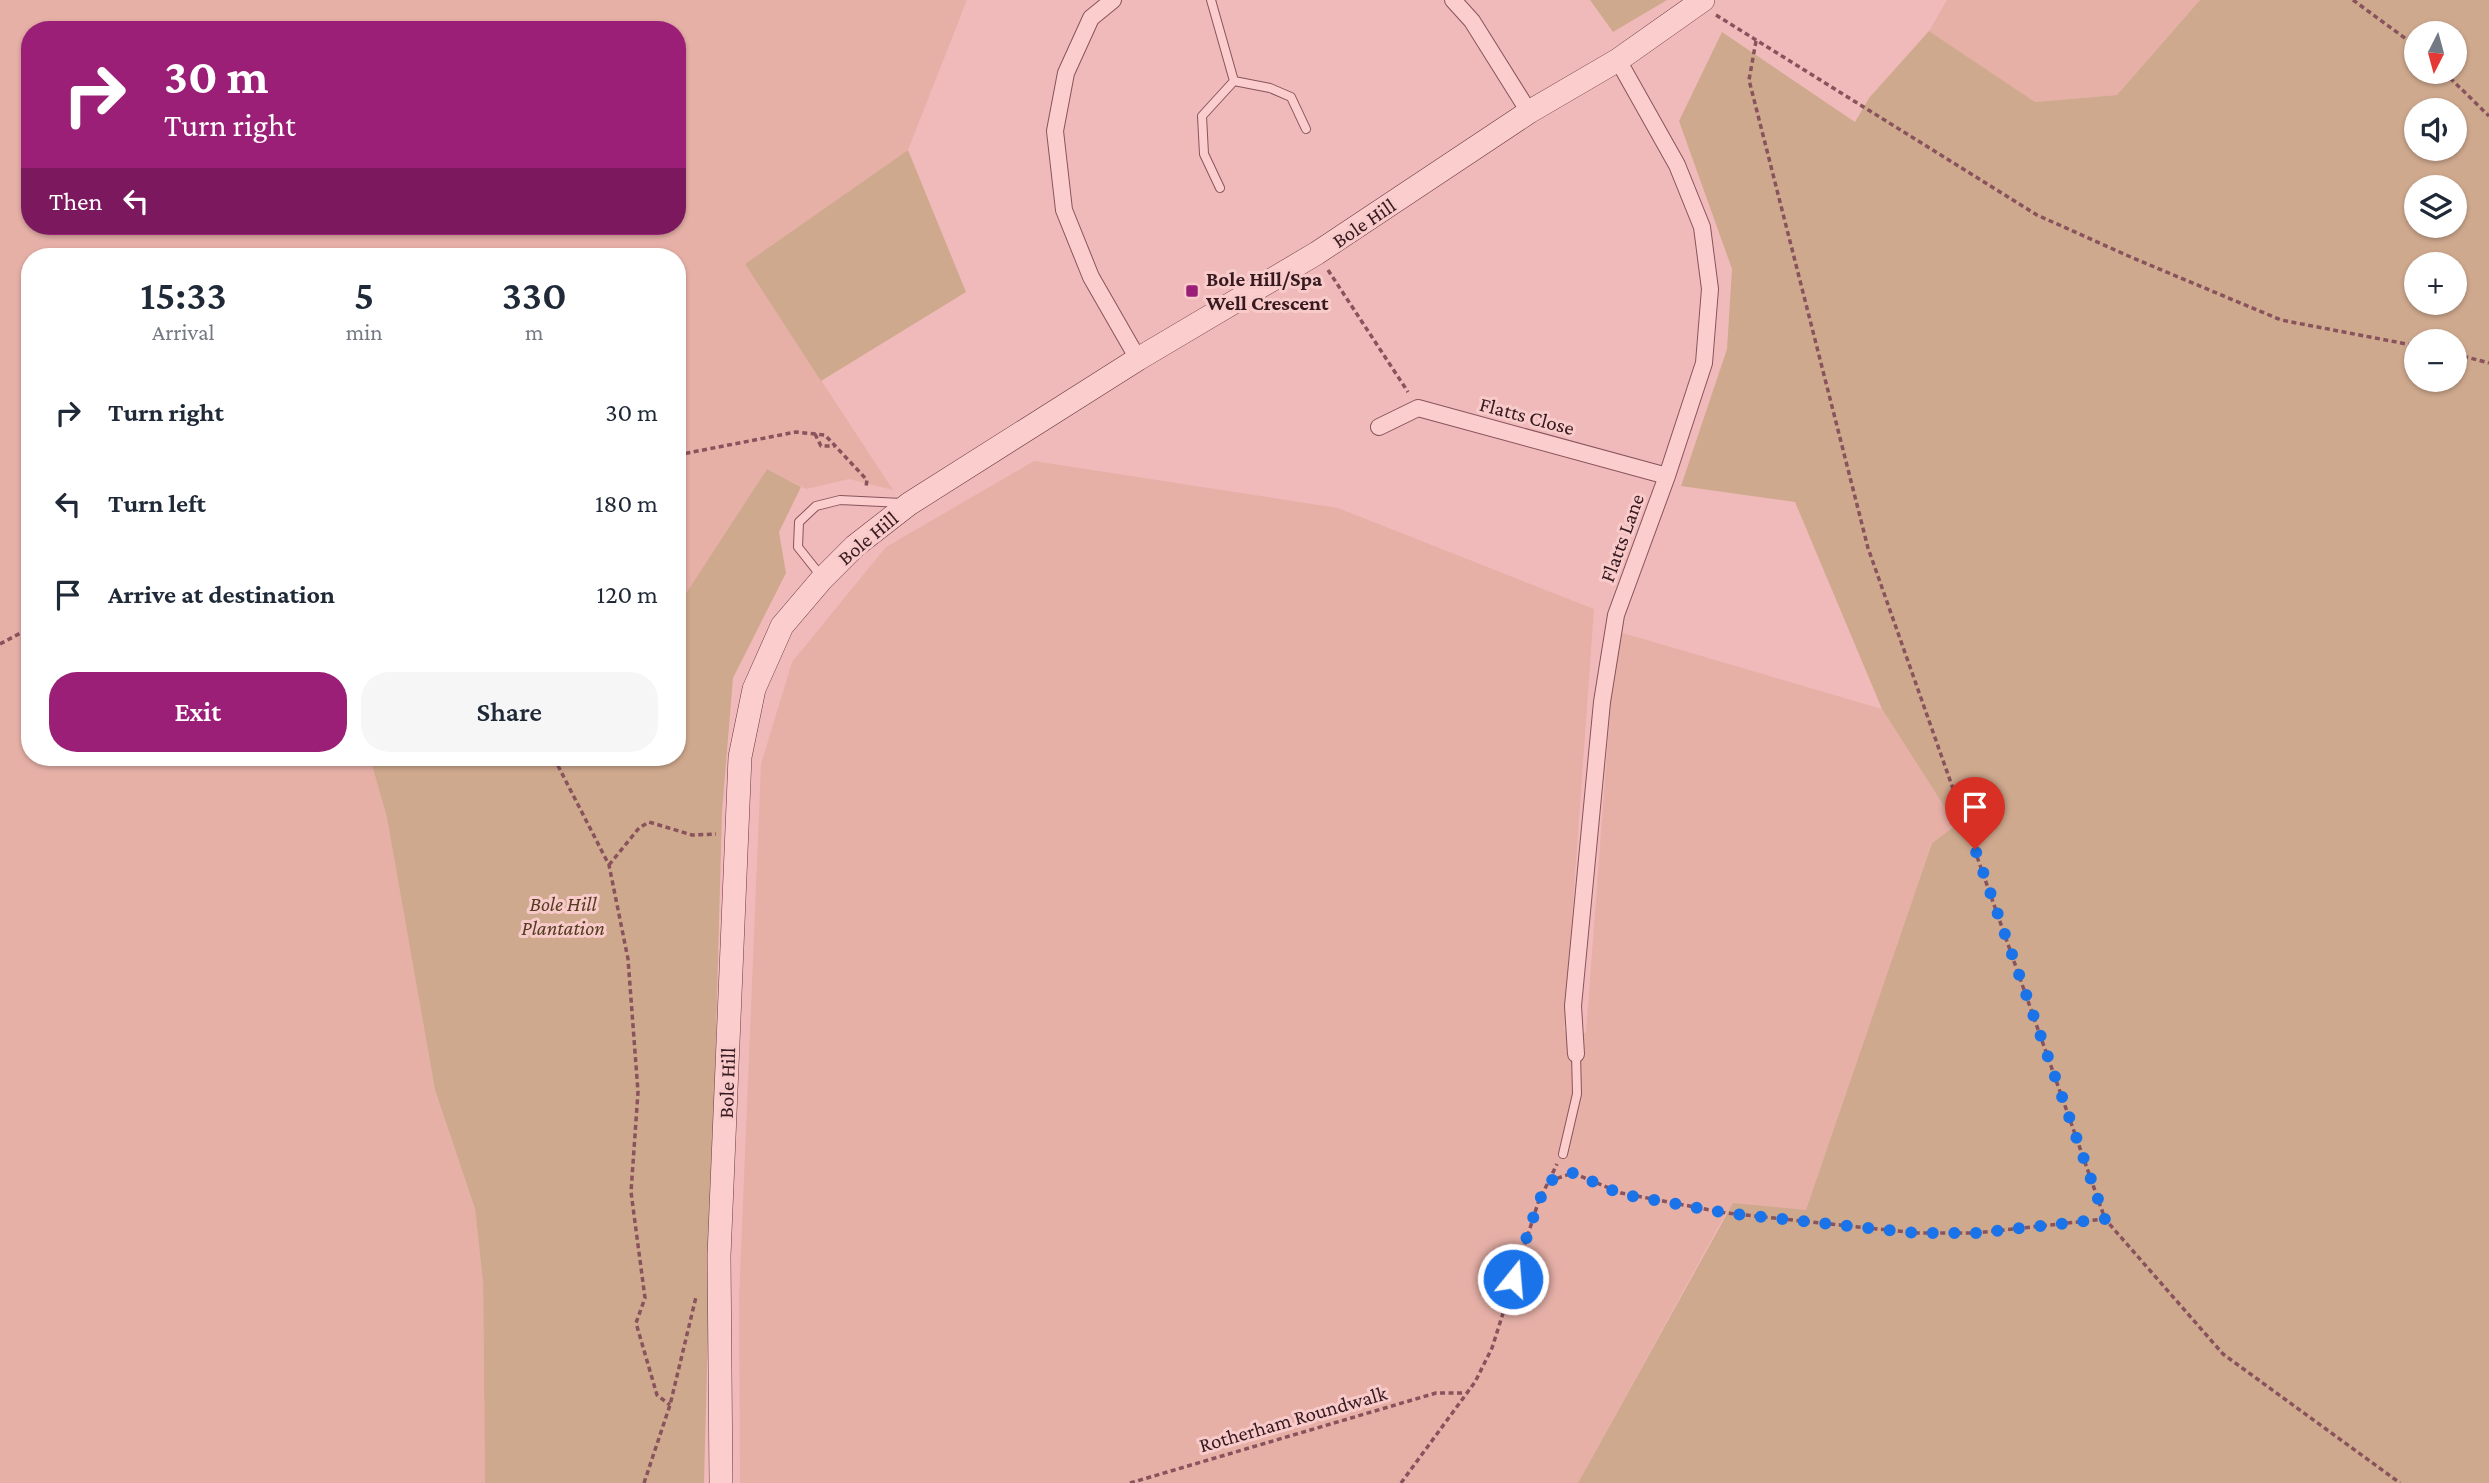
<!DOCTYPE html>
<html lang="en">
<head>
<meta charset="utf-8">
<style>
	:root { --surface:#fff; --page:#f6f6f7; --text:#1f2937; --muted:#747a83; --accent:#9b1f76 }
	body { margin:0; font-family:"Crimson Pro",serif; background:var(--page); color:var(--text); height:100vh; display:flex; flex-direction:column; font-size:26px; white-space:nowrap }
	* { box-sizing:border-box; margin:0 }
	p { font-size:23px; color:var(--muted) }
	.icon { flex:none; width:38px; height:38px; fill:none; stroke:currentColor; stroke-width:2; stroke-linecap:round; stroke-linejoin:round }
	.map { position:relative; flex:1; overflow:hidden }
	.sheet { position:absolute; left:21px; top:248px; width:665px; height:518px; display:flex; flex-direction:column; background:var(--surface); border-radius:28px; box-shadow:0 2px 5px #0004 }
	.sheet>* { flex:none }
	.guide { position:absolute; left:21px; top:21px; width:665px; height:214px; border-radius:28px; box-shadow:0 2px 5px #0004; background:#9b1f76; color:#fff; overflow:hidden }
	.needle { width:46px; rotate:186deg }
	.fabs { position:absolute; left:2404px; top:21px; display:grid; gap:14px }
	.fabs a { display:grid; place-items:center; width:63px; height:63px; border-radius:50%; background:var(--surface); box-shadow:0 2px 5px #0004; font-size:35px }
	.pin { position:absolute; display:grid; place-items:center; width:60px; height:60px; color:#fff; margin:-72px -30px; border-radius:50% 50% 50% 0; rotate:-45deg; box-shadow:0 0 7px #0007 }
	.pin .icon { rotate:45deg }
	.me { position:absolute; width:77px; margin:-38px; rotate:17deg; stroke-linejoin:round; filter:drop-shadow(0 0 5px #0008) }
	.turn { display:flex; align-items:center; gap:24px; height:147px; padding:0 28px; font-size:32px }
	.turn .icon { width:91px; height:91px; stroke-width:2.5 }
	.turn b { display:block; font-size:49px; line-height:60px }
	.then { display:flex; align-items:center; height:66px; padding:0 28px; background:#0003; gap:14px; font-size:26px }
	.eta { display:flex; justify-content:space-evenly; align-items:center; height:119px; text-align:center }
	.eta b { font-size:42px; font-weight:600; line-height:49px }
	.cta { display:flex; gap:14px; margin-top:auto; padding:14px 28px }
	.cta a { flex:1; height:80px; border-radius:28px; background:var(--accent); color:#fff; font-size:28px; font-weight:600; line-height:80px; text-align:center }
	.cta a+a { background:var(--page); color:var(--text) }
	ul { padding:0; list-style:none }
	li { display:flex; align-items:center; gap:21px; height:91px; padding:0 28px }
	li div { flex:1 }
	li b { display:block; font-size:26px }
	li em { font-style:normal }
	.map>svg:first-child { display:block }
</style>
</head>
<body>
<div class="map">
<svg width="2489" height="1483" viewBox="0 0 2489 1483">
	<rect width="100%" height="100%" fill="#f0baba"/>
	<path fill="#e6b0a7" fill-rule="evenodd" d="M 0,0 L 967,0 L 908,150 L 745,264 L 893,490 L 849,479 L 806,489 L 767,469 L 677,607 L 677,257 L 30,257 L 30,758 L 370,758 L 387,818 L 435,1090 L 475,1209 L 483,1282 L 485,1483 L 0,1483 ZM 30,30 L 677,30 L 677,226 L 30,226 Z
		M 1947,0 L 2200,0 L 2117,95 L 2035,102 L 1929,31 Z
		M 1034,461 L 1338,508 L 1594,609 L 1564,1031 L 1586,1033 L 1616,631 L 1882,709 L 1956,825 L 1932,843 L 1806,1211 L 1726,1213 L 1578,1483 L 740,1483 L 739,1299 L 761,764 L 792,662 L 886,547 Z"/>
	<path fill="#cfa98e" fill-rule="evenodd" d="M 1590,0 L 1667,0 L 1613,32 Z
		M 2200,0 L 2489,0 L 2489,1483 L 1578,1483 L 1733,1203 L 1806,1210 L 1932,843 L 1956,825 L 1882,709 L 1795,502 L 1681,486 L 1727,349 L 1732,269 L 1679,121 L 1722,32 L 1855,122 L 1869,98 L 1929,31 L 2035,102 L 2117,95 ZM 2417,33 L 2455,33 L 2455,72 L 2417,72 ZM 2455,110 L 2455,149 L 2417,149 L 2417,110 ZM 2455,187 L 2455,226 L 2417,226 L 2417,187 ZM 2455,264 L 2455,303 L 2417,303 L 2417,264 ZM 2455,341 L 2455,380 L 2417,380 L 2417,341 Z
		M 908,150 L 966,292 L 821,381 L 745,264 Z
		M 767,469 L 801,487 L 779,532 L 786,573 L 733,678 L 722,812 L 704,1483 L 485,1483 L 483,1282 L 475,1209 L 435,1090 L 387,818 L 370,758 L 677,758 L 677,607 Z"/>
	<g fill="none" stroke-linecap="round" stroke-linejoin="round">
		<g stroke="#88535c" stroke-width="10">
			<path id="lane" d="M 1211,0 L 1234,81 L 1202,116 L 1204,154 L 1220,188
				M 1234,81 L 1270,88 L 1291,97 L 1306,129
				M 821,576 L 798,547 L 799,522 L 816,506 L 840,500 L 902,503
				M 1563,1154 L 1577,1094 L 1576,1054"/>
		</g>
		<g stroke="#88535c" stroke-width="18">
			<path id="street" d="M 1113,0 L 1091,18 L 1066,73 L 1055,131 L 1064,210 L 1091,277 L 1138,359
				M 1453,0 L 1472,21 L 1529,112
				M 1379,427 L 1418,408 L 1667,476
				M 1576,1054 L 1573,1006 L 1602,702 L 1616,615 L 1667,476 L 1704,363 L 1710,289 L 1702,227 L 1677,165 L 1618,60"/>
		</g>
		<g stroke="#693741" stroke-width="24">
			<path id="secondary" d="M 721,1483 L 719,1256 L 740,757 L 754,689 L 782,626 L 822,579 L 855,546 L 909,504 L 1138,359 L 1317,253 L 1529,112 L 1618,60 L 1703,0"/>
		</g>
		<path stroke="#88535c" stroke-width="3.5" stroke-dasharray="5 3.5" stroke-linecap="butt" d="M 2353,0 L 2417,47
			M 1716,15 L 2037,215 L 2133,258 L 2281,320 L 2417,346
			M 1756,41 L 1749,80 L 1868,548 L 2105,1219 L 2223,1354 L 2400,1483
			M 2444,72 L 2489,116
			M 1328,270 L 1408,392
			M 2455,354 L 2489,363
			M 815,434 L 821,446 L 834,446
			M 677,455 L 796,432 L 825,435 L 867,480 L 866,487
			M 0,644 L 30,628
			M 554,758 L 609,865 L 628,959 L 638,1092 L 631,1192 L 645,1298 L 636,1323 L 657,1395 L 670,1405
			M 609,865 L 639,828 L 649,822 L 692,835 L 716,834
			M 1549,1181 L 1573,1173 L 1621,1193 L 1726,1213 L 1916,1233 L 1976,1233 L 2105,1219
			M 644,1483 L 670,1405 L 696,1297
			M 1130,1483 L 1436,1393 L 1465,1393
			M 1401,1483 L 1475,1382 L 1492,1348 L 1538,1203 L 1557,1164"/>
		<use href="#lane" stroke="#fbcdcd" stroke-width="8"/>
		<use href="#street" stroke="#fbcdcd" stroke-width="16"/>
		<use href="#secondary" stroke="#fbcdcd" stroke-width="23"/>
	</g>
	<g fill="none" stroke-linecap="round" stroke-linejoin="round">
		<path stroke="#1a73e8" stroke-width="12" stroke-dasharray="0 21.6" d="M 1513,1279 L 1538,1203 L 1549,1181 L 1573,1173 L 1621,1194 L 1726,1213 L 1916,1233 L 1976,1233 L 2105,1219 L 1975,849"/>
	</g>
	<rect fill="#9b1f76" stroke="#f8caca" stroke-width="2.5" x="1185" y="284" width="14" height="14" rx="3.5"/>
	<g text-anchor="middle" stroke-width="6" stroke-linejoin="round" paint-order="stroke">
		<g font-size="21" fill="#361a20" stroke="#f8caca">
			<text transform="translate(1364 223) rotate(-34)" y="7">Bole Hill</text>
			<text transform="translate(1527 416) rotate(15)" y="7">Flatts Close</text>
			<text transform="translate(868 538) rotate(-40)" y="7">Bole Hill</text>
			<text transform="translate(1622 538) rotate(-70)" y="7">Flatts Lane</text>
			<text transform="translate(727 1083) rotate(-88)" y="7">Bole Hill</text>
			<text transform="translate(1293 1419) rotate(-16)" y="7">Rotherham Roundwalk</text>
		</g>
		<g font-size="21" font-weight="bold" fill="#361a20" stroke="#f8caca" text-anchor="start">
			<text x="1206" y="286">Bole Hill/Spa<tspan x="1206" dy="24">Well Crescent</tspan></text>
		</g>
		<g font-size="21" font-style="italic" fill="#543c1f" stroke="#f8caca">
			<text x="563" y="911">Bole Hill<tspan x="563" dy="24">Plantation</tspan></text>
		</g>
	</g>
</svg>
<div class="fabs">
<a><svg class="needle" viewBox="-14 -14 28 28"><path d="M0-13l5 13h-10z" fill="#e53935"/><path d="M0 13l5-13h-10z" fill="#747a83"/></svg></a>
<a><svg class="icon" aria-label="sound" viewBox="0 0 24 24"><path d="M4 9h4l5-4v14l-5-4H4zM17 9q2 3 0 6"/></svg></a>
<a><svg class="icon" aria-label="layers" viewBox="0 0 24 24"><path d="M12 4l9 5-9 5-9-5zM3 14l9 5 9-5"/></svg></a>
<a>+</a>
<a>−</a>
</div>
<div class="pin" style="left:1975px;top:849px;background:#d93025"><svg class="icon" aria-label="arrive" viewBox="0 0 24 24"><path d="M6 21V4h12l-3 4 3 4H6"/></svg></div>
<svg class="me" style="left:1513px;top:1279px" viewBox="-20 -20 40 40"><circle r="17" fill="#1a73e8" stroke="#fff" stroke-width="3"/><path d="M0-11L8 9 0 5-8 9z" fill="#fff"/></svg>
<div class="guide">
<div class="turn"><svg class="icon" aria-label="right" viewBox="0 0 24 24"><path d="M7 20v-9h11M14 6l5 5-5 5"/></svg><div><b>30 m</b>Turn right</div></div>
<div class="then">Then<svg class="icon" aria-label="left" viewBox="0 0 24 24"><path d="M17 20v-9H6M10 6l-5 5 5 5"/></svg></div>
</div>
<section class="sheet">
<div class="eta">
<div><b>15:33</b><p>Arrival</p></div>
<div><b>5</b><p>min</p></div>
<div><b>330</b><p>m</p></div>
</div>
<ul>
<li><svg class="icon" aria-label="right" viewBox="0 0 24 24"><path d="M7 20v-9h11M14 6l5 5-5 5"/></svg><div><b>Turn right</b></div><em>30 m</em></li>
<li><svg class="icon" aria-label="left" viewBox="0 0 24 24"><path d="M17 20v-9H6M10 6l-5 5 5 5"/></svg><div><b>Turn left</b></div><em>180 m</em></li>
<li><svg class="icon" aria-label="arrive" viewBox="0 0 24 24"><path d="M6 21V4h12l-3 4 3 4H6"/></svg><div><b>Arrive at destination</b></div><em>120 m</em></li>
</ul>
<div class="cta"><a>Exit</a><a>Share</a></div>
</section>
</div>
</body>
</html>
